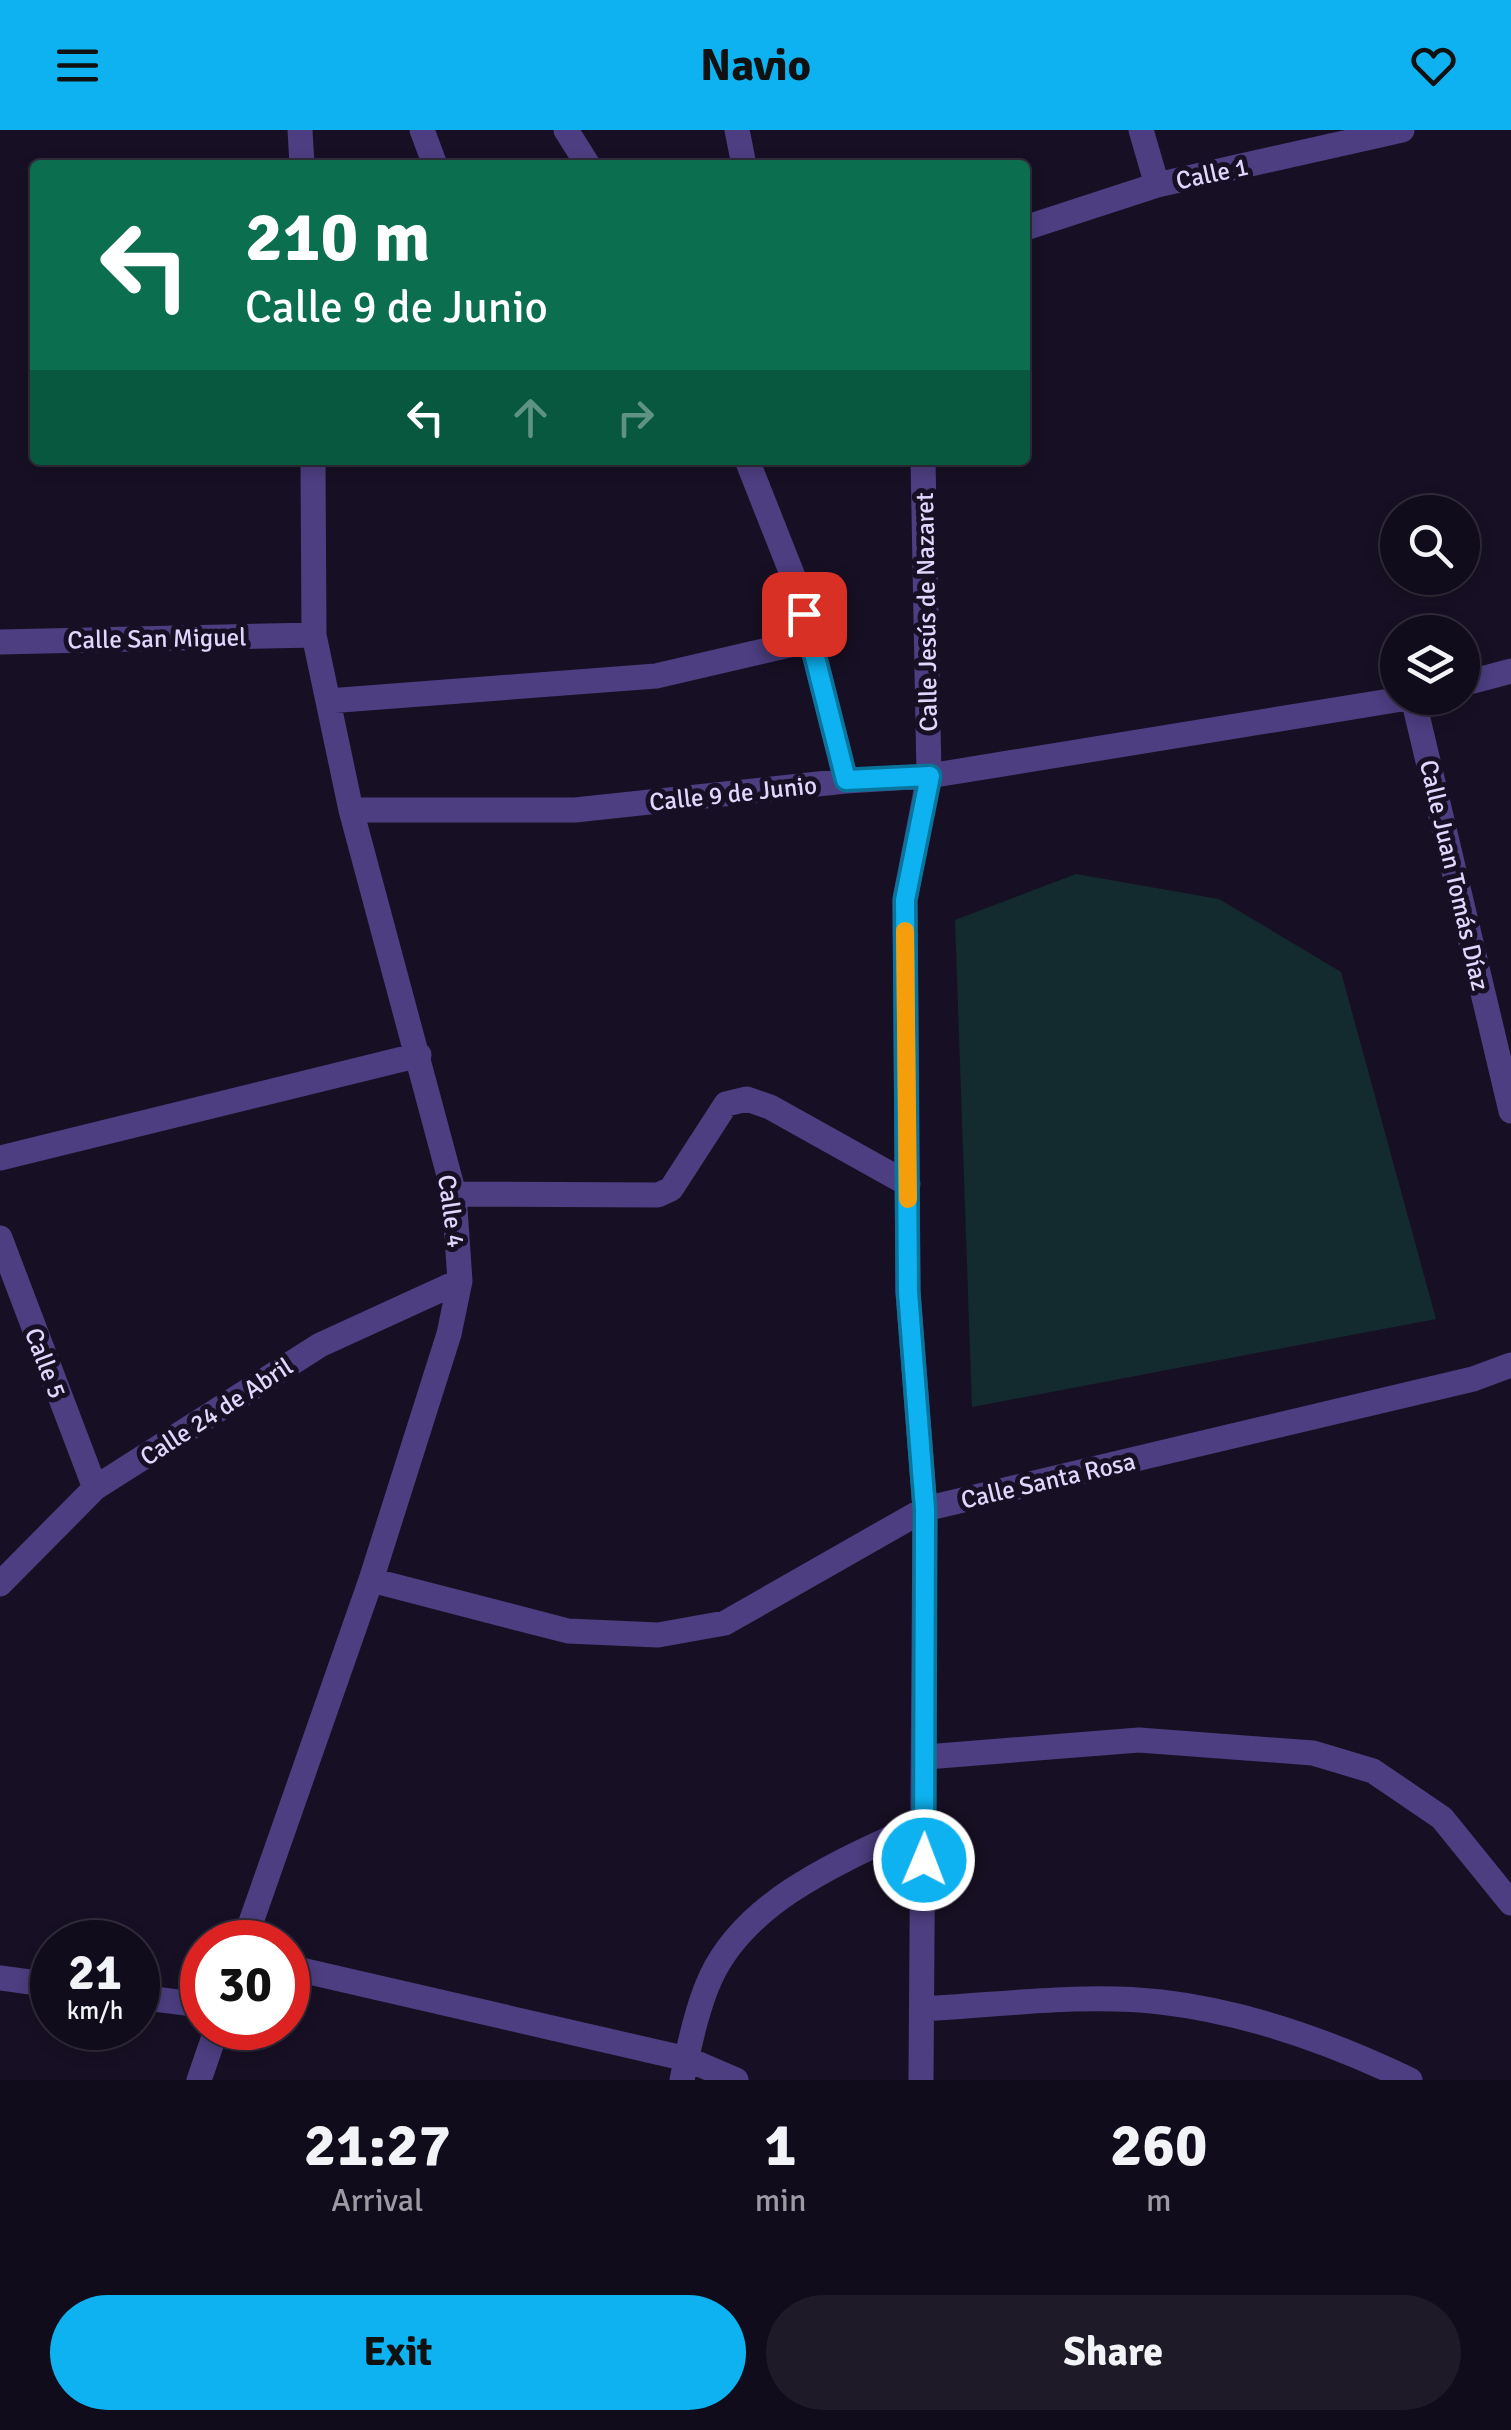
<!DOCTYPE html>
<html lang="en">
<head>
<meta charset="utf-8">
<style>
	:root { --surface:#110c1b; --page:#1e1a28; --text:#f1f3f6; --muted:#9c9ba3; --line:#302c3a; --accent:#0eb2f0 }
	body { margin:0; font-family:Signika,sans-serif; background:var(--page); color:var(--text); height:100vh; display:flex; flex-direction:column; font-size:38px; white-space:nowrap }
	* { box-sizing:border-box; margin:0 }
	p { font-size:32px; color:var(--muted) }
	.icon { flex:none; width:55px; height:55px; fill:none; stroke:currentColor; stroke-width:2; stroke-linecap:round; stroke-linejoin:round }
	.map { position:relative; height:1950px; overflow:hidden }
	.details { display:flex; flex-direction:column; background:var(--surface); flex:1 }
	.details>* { flex:none }
	.banner { position:absolute; left:30px; top:30px; width:1000px; height:305px; border-radius:10px; box-shadow:0 5px 15px #0003,0 0 0 2px var(--line); background:#0b6e4f; color:#fff; overflow:hidden }
	.buttons { position:absolute; left:1380px; top:365px; display:grid; gap:20px }
	.buttons a { display:grid; place-items:center; width:100px; height:100px; border-radius:50%; background:var(--surface); box-shadow:0 5px 15px #0003,0 0 0 2px var(--line); font-size:50px }
	.speed { position:absolute; left:30px; top:1790px; display:flex; gap:20px; font-size:50px; font-weight:700; text-align:center }
	.speed>* { display:grid; place-content:center; width:130px; height:130px; border-radius:50%; background:var(--surface); box-shadow:0 5px 15px #0003,0 0 0 2px var(--line); line-height:1 }
	.speed small { font-size:25px; font-weight:400 }
	.speed .limit { border:15px solid #d22; background:#fff; color:#111 }
	.pin { position:absolute; display:grid; place-items:center; width:85px; height:85px; color:#fff; margin:-42px; border-radius:20px; box-shadow:0 5px 15px #0006 }
	.me { position:absolute; width:110px; margin:-55px; rotate:1deg; stroke-linejoin:round; filter:drop-shadow(0 0 8px #0008) }
	.turn { display:flex; align-items:center; gap:35px; height:210px; padding:0 50px; font-size:45px }
	.turn .icon { width:130px; height:130px; stroke-width:2.5 }
	.turn b { display:block; font-size:70px; line-height:85px }
	.lanes { display:flex; align-items:center; height:95px; padding:0 50px; background:#0003; justify-content:center; gap:50px; direction:ltr }
	.lanes .off { opacity:.35 }
	.eta { display:flex; justify-content:space-evenly; align-items:center; height:170px; text-align:center }
	.eta b { font-size:60px; font-weight:700; line-height:70px }
	.action { display:flex; gap:20px; margin-top:auto; padding:20px 50px }
	.action a { flex:1; height:115px; border-radius:60px; background:var(--accent); color:#111; font-size:40px; font-weight:700; line-height:115px; text-align:center }
	.action a+a { background:var(--page); color:var(--text) }
	header { display:flex; justify-content:space-between; align-items:center; height:130px; padding:0 50px; background:var(--accent); color:#111; font-size:45px; font-weight:700 }
	.map>svg:first-child { display:block }
</style>
</head>
<body>
<header><svg class="icon" aria-label="menu" viewBox="0 0 24 24"><path d="M4 6h16M4 12h16M4 18h16"/></svg>Navio<svg class="icon" aria-label="heart" viewBox="0 0 24 24"><path d="M12 20l-8-8c-3-5 5-10 8-4 3-6 11-1 8 4z"/></svg></header>
<div class="map">
<svg width="1511" height="1950" viewBox="0 0 1511 1950">
	<rect width="100%" height="100%" fill="#171024"/>
	<path fill="#132a2e" d="M 1076,744 L 1219,769 L 1341,842 L 1436,1189 L 972,1277 L 955,790 Z"/>
	<g fill="none" stroke-linecap="round" stroke-linejoin="round">
		<path stroke="#4c3e80" stroke-width="25" d="M 300,0 L 302,35
			M 422,0 L 435,35
			M 566,0 L 588,35
			M 737,0 L 744,35
			M 1141,0 L 1157,55
			M 1025,98 L 1157,55 L 1402,0
			M 747,330 L 798,459 L 846,651
			M 0,512 L 314,505
			M 1462,554 L 1511,541
			M 1413,568 L 1511,981
			M 328,571 L 656,546 L 811,510
			M 351,680 L 575,680 L 846,651 L 929,646 L 1408,568
			M 0,1028 L 419,925
			M 454,1064 L 658,1065 L 671,1059 L 726,974 L 747,969 L 770,977 L 908,1054
			M 0,1108 L 95,1358
			M 371,1450 L 568,1501 L 658,1505 L 725,1493 L 925,1379 L 1473,1249 L 1511,1235
			M 0,1454 L 95,1358 L 320,1215 L 460,1151
			M 926,1627 L 1139,1610 L 1313,1623 L 1373,1641 L 1442,1688 L 1511,1773
			M 244,1812 L 371,1450 L 449,1204 L 460,1151 L 454,1064 L 351,680 L 314,505 L 313,330
			M 288,1837 L 687,1929 L 736,1950
			M 0,1848 L 52,1855
			M 138,1867 L 202,1875
			M 922,1879 C 1000,1875 1083,1863 1161,1872 C 1247,1882 1333,1913 1410,1950
			M 199,1950 L 217,1898
			M 682,1950 C 689,1917 697,1877 711,1847 C 749,1766 849,1728 925,1692
			M 921,1950 L 925,1379 L 908,1162 L 905,769 L 929,646 L 923,330"/>
	</g>
	<g fill="none" stroke-linecap="round" stroke-linejoin="round">
		<g stroke="#09749c" stroke-width="25">
			<path id="route" d="M 804,484 L 846,650 L 930,646 L 905,770 L 908,1162 L 925,1379 L 924,1730"/>
		</g>
		<use href="#route" stroke="#0eb2f0" stroke-width="18"/>
		<path stroke="#f59e0b" stroke-width="18" d="M 905,801 L 908,1069"/>
	</g>
	<g text-anchor="middle" stroke-width="10" stroke-linejoin="round" paint-order="stroke">
		<g font-size="25" fill="#e1d6fd" stroke="#171024">
			<text transform="translate(1212 43) rotate(-12)" y="9">Calle 1</text>
			<text transform="translate(926 482) rotate(-91)" y="9">Calle Jesús de Nazaret</text>
			<text transform="translate(157 508) rotate(-1)" y="9">Calle San Miguel</text>
			<text transform="translate(733 663) rotate(-6)" y="9">Calle 9 de Junio</text>
			<text transform="translate(1455 745) rotate(77)" y="9">Calle Juan Tomás Díaz</text>
			<text transform="translate(452 1081) rotate(82)" y="9">Calle 4</text>
			<text transform="translate(46 1233) rotate(69)" y="9">Calle 5</text>
			<text transform="translate(216 1281) rotate(-33)" y="9">Calle 24 de Abril</text>
			<text transform="translate(1048 1350) rotate(-13)" y="9">Calle Santa Rosa</text>
		</g>
	</g>
</svg>
<div class="buttons">
<a><svg class="icon" aria-label="search" viewBox="0 0 24 24"><circle cx="10" cy="10" r="6"/><path d="M15 15l6 6"/></svg></a>
<a><svg class="icon" aria-label="layers" viewBox="0 0 24 24"><path d="M12 4l9 5-9 5-9-5zM3 14l9 5 9-5"/></svg></a>
</div>
<div class="speed"><div>21<small>km/h</small></div><div class="limit">30</div></div>
<div class="pin" style="left:804px;top:484px;background:#d93025"><svg class="icon" aria-label="arrive" viewBox="0 0 24 24"><path d="M6 21V4h12l-3 4 3 4H6"/></svg></div>
<svg class="me" style="left:924px;top:1730px" viewBox="-20 -20 40 40"><circle r="17" fill="#0eb2f0" stroke="#fff" stroke-width="3"/><path d="M0-11L8 9 0 5-8 9z" fill="#fff"/></svg>
<div class="banner">
<div class="turn"><svg class="icon" aria-label="left" viewBox="0 0 24 24"><path d="M17 20v-9H6M10 6l-5 5 5 5"/></svg><div><b>210 m</b>Calle 9 de Junio</div></div>
<div class="lanes"><svg class="icon" aria-label="left" viewBox="0 0 24 24"><path d="M17 20v-9H6M10 6l-5 5 5 5"/></svg><svg class="icon off" aria-label="ahead" viewBox="0 0 24 24"><path d="M12 20V5M6 11l6-6 6 6"/></svg><svg class="icon off" aria-label="right" viewBox="0 0 24 24"><path d="M7 20v-9h11M14 6l5 5-5 5"/></svg></div>
</div>
</div>
<section class="details">
<div class="eta">
<div><b>21:27</b><p>Arrival</p></div>
<div><b>1</b><p>min</p></div>
<div><b>260</b><p>m</p></div>
</div>
<div class="action"><a>Exit</a><a>Share</a></div>
</section>
</body>
</html>
